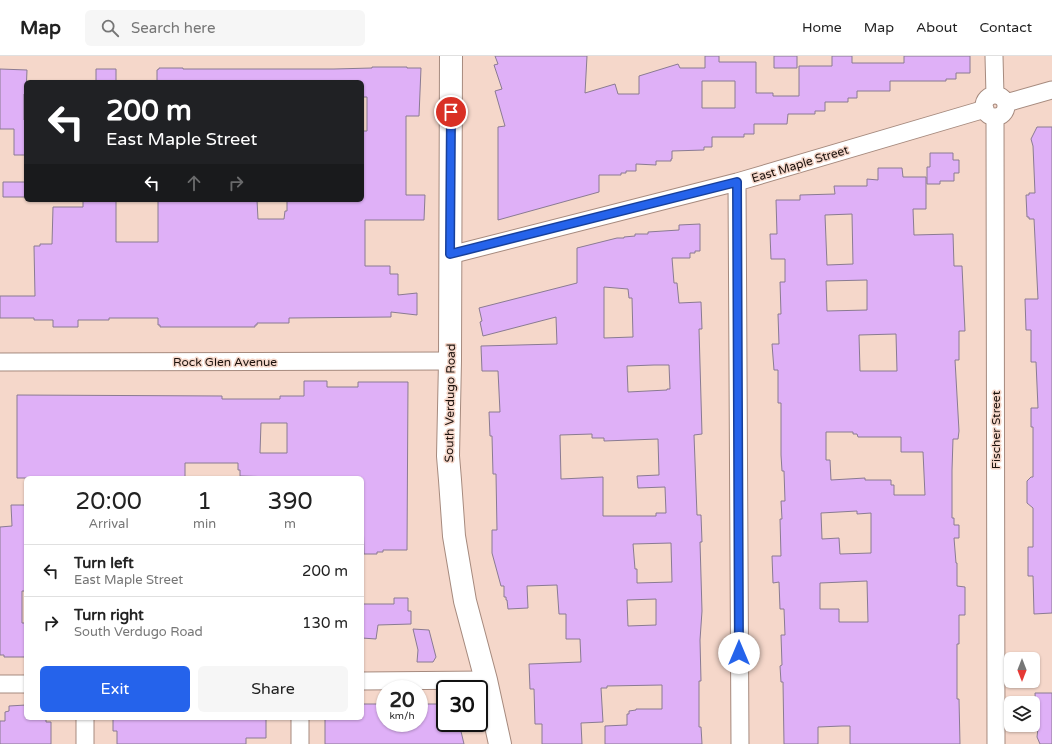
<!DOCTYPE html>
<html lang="en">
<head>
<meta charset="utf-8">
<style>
	:root { --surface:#fff; --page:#f6f6f6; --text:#222; --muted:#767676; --line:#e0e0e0; --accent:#2563eb }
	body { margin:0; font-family:"Varela Round",sans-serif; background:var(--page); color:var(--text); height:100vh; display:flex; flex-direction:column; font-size:15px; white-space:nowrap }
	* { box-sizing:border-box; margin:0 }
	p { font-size:13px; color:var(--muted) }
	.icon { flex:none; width:22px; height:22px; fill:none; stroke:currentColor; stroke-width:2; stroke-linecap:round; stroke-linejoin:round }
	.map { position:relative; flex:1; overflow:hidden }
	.sheet { position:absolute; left:24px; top:420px; width:340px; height:244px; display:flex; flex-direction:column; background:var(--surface); border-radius:6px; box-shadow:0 1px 3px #0004 }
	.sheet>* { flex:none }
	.hud { position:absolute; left:24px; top:24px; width:340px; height:122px; border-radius:6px; box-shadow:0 1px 3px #0004; background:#202124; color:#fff; overflow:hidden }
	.needle { width:26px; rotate:180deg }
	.tools { position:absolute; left:1004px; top:596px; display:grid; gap:8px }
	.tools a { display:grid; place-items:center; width:36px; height:36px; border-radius:6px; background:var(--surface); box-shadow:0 1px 3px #0004; font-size:20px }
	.speed { position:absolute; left:376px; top:624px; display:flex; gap:8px; font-size:20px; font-weight:700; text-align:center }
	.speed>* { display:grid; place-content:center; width:52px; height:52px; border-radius:50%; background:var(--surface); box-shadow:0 1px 3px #0004; line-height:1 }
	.speed small { font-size:10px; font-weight:400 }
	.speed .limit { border:2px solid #111; border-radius:6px; background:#fff; color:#111 }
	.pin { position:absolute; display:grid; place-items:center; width:34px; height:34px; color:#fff; margin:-17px; border:2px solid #fff; border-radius:50%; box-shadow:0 1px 4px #0007 }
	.me { position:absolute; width:44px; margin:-22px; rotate:0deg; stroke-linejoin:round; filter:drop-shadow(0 0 3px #0008) }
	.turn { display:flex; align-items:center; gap:14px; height:84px; padding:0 16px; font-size:18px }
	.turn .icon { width:52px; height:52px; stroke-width:2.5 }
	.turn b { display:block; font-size:28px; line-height:34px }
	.lanes { display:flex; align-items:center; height:38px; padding:0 16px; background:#0003; justify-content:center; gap:20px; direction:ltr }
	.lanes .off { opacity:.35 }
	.eta { display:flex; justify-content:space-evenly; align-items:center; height:68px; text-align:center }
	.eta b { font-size:24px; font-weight:600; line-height:28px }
	.action { display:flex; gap:8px; margin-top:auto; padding:8px 16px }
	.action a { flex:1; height:46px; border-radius:6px; background:var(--accent); color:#fff; font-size:16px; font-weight:600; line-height:46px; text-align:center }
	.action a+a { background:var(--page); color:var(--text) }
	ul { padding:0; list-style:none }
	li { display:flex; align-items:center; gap:12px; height:52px; padding:0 16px; border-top:1px solid var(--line) }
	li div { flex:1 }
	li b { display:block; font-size:15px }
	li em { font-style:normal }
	header { display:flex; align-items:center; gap:24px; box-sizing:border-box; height:56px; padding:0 20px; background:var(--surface); border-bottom:1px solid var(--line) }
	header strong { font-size:19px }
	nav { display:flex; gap:22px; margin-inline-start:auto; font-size:14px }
	.search { width:280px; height:36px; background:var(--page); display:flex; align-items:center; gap:10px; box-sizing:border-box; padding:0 14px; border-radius:6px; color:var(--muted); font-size:15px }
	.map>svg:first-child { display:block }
</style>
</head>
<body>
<header>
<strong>Map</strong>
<div class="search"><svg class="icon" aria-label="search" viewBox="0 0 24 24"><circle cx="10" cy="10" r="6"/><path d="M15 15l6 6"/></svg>Search here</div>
<nav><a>Home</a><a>Map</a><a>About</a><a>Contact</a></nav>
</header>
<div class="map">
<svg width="1052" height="688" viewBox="0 0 1052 688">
	<rect width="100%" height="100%" fill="#f5d7ca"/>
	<path fill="#dfb0f7" stroke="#8a7b92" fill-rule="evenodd" d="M 495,0 L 587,0 L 585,37 L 615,28 L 618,38 L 639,38 L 639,20 L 678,8 L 680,12 L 705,12 L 705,0 L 719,0 L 719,6 L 756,6 L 756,37 L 773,37 L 773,40 L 799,40 L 799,10 L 832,10 L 832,0 L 852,0 L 852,7 L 904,7 L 904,0 L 970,0 L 970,17 L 956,17 L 956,23 L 946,23 L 946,25 L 890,25 L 890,35 L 857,35 L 857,42 L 848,42 L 848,46 L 825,46 L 825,55 L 815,55 L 815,58 L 788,58 L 787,68 L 754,68 L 754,78 L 744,78 L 744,81 L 712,81 L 712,91 L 704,91 L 704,94 L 672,95 L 672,103 L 671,103 L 671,105 L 656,105 L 656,109 L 636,108 L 636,115 L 626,115 L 626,117 L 621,117 L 621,119 L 599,119 L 599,136 L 498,164 L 498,71 L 505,70 L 495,35 L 502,33 L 494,9 L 498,8 ZM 702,25 L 735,25 L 735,52 L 702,52 Z
		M 774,0 L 797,0 L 797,12 L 774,12 Z
		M 372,11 L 407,11 L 407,12 L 421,12 L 419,60 L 406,60 L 406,139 L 425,139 L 424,164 L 365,164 L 365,210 L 390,210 L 390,218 L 398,218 L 398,239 L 417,237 L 417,259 L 391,256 L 391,261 L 290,262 L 289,262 L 289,267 L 257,267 L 257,269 L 255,269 L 255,271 L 160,271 L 160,269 L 158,269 L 158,262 L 109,262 L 109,264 L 78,264 L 78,271 L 53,271 L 53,264 L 34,264 L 34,262 L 0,262 L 0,240 L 35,240 L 34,190 L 40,190 L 40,188 L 52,188 L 53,151 L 83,151 L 83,144 L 116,144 L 116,186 L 158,186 L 158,144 L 257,144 L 258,163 L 284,163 L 285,155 L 287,155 L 287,144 L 362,144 L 362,75 L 367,75 L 367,41 L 362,41 L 362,26 L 157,26 L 157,14 L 159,13 L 159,12 L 183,12 L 183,13 L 334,13 L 372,12 Z
		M 0,13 L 27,14 L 26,38 L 24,38 L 24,64 L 26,64 L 26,99 L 14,99 L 14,73 L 0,73 Z
		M 96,13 L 116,13 L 116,26 L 96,26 Z
		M 1037,71 L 1052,71 L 1052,557 L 1034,558 L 1033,520 L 1028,520 L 1028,491 L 1033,491 L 1033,452 L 1027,447 L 1027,425 L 1031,421 L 1033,421 L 1033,371 L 1031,371 L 1031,352 L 1038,352 L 1036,306 L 1031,306 L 1031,274 L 1026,274 L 1025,243 L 1038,243 L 1034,163 L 1029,163 L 1029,161 L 1027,161 L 1026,139 L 1029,139 L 1029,137 L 1035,137 L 1033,90 L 1031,83 Z
		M 930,97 L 953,97 L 953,104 L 959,104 L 959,117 L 954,117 L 954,125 L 940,125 L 940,128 L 927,128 L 927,111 L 930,111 Z
		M 878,112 L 902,112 L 903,121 L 926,121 L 926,153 L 913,153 L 914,179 L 953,178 L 954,210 L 962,210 L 965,275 L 959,275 L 959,304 L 955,304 L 959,375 L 958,383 L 953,383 L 952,414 L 952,462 L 954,462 L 954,469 L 959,469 L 959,482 L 954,482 L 956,507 L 957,507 L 957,530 L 965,531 L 965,559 L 959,559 L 959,588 L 957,588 L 957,643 L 959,643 L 960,688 L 850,688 L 850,670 L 842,670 L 818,671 L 818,688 L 784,688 L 783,626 L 781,626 L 780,610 L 782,609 L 781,579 L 785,579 L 784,553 L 780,553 L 779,526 L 773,527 L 772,500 L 781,500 L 780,463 L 782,463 L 781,445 L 785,445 L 784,415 L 782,415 L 781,399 L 781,347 L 778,347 L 778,314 L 774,314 L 772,288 L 779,288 L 778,258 L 781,258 L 780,226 L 785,226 L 785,203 L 771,203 L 770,178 L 777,178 L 776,144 L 800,144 L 800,139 L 835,138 L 834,130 L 867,130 L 867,123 L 878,124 ZM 852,158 L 853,208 L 827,209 L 825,159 ZM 867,224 L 867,254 L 827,255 L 826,225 ZM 896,278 L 897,315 L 860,315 L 859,279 ZM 826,376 L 853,376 L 853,378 L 857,378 L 858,381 L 901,381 L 901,396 L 923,396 L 925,439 L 894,439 L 894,429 L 891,429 L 891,424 L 865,424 L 865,422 L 831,424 L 830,404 L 826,404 ZM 857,455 L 857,458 L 871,457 L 871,497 L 840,498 L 839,482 L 822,483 L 821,457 ZM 867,525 L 868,566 L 839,566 L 839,553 L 820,553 L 820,527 Z
		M 3,126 L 26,126 L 26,141 L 3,141 Z
		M 700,168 L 700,195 L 695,195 L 695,197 L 690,197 L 690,202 L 672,202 L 674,227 L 677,227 L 679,247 L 701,246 L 702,273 L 699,273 L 702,378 L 694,379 L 697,459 L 701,459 L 702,486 L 700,486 L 702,555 L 700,584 L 701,625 L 699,625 L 699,671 L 701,671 L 702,688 L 605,688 L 605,670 L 627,669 L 627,658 L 629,658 L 629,655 L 636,654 L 636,653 L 662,653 L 662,629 L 607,630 L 607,632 L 601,632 L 603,666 L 581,667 L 582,688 L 542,688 L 542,668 L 535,668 L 534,633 L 530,633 L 529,608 L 581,606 L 580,583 L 566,583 L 566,558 L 559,558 L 557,529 L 527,530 L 528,552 L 508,553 L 507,544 L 506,544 L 506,541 L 504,541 L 504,530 L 501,530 L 492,497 L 492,474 L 497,474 L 496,418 L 493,418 L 492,380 L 490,380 L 489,356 L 500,356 L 498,315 L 482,315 L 481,290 L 557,288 L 556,261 L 483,280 L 480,266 L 482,265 L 479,252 L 577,227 L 577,192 L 617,182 L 624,182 L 624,181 L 635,180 L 635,178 L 648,178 L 648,176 L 679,174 L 679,169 ZM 604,231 L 628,233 L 629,242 L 632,242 L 633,281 L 604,282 ZM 654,309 L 669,309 L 670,333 L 667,333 L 667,334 L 628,336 L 627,310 ZM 592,378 L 592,382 L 604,382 L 604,385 L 658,383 L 659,419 L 637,420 L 638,432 L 665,431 L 666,457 L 656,457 L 656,460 L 603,460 L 603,421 L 561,423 L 560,379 ZM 671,487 L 672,526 L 637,527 L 637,513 L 635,513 L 633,488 ZM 656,543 L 656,569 L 628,570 L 627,544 Z
		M 304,325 L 327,325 L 327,331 L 358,331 L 358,326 L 408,326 L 407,494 L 383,494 L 383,496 L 377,496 L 377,498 L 364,498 L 362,422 L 275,422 L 275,421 L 240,420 L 240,414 L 238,414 L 238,407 L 185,407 L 185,422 L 17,422 L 17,339 L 222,340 L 222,343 L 280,343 L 280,340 L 304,340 ZM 261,367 L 287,367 L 287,397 L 260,397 Z
		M 11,449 L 26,449 L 26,535 L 22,535 L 22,567 L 26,567 L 26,601 L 4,601 L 4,599 L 0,599 L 0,471 L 12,470 Z
		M 394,542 L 408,542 L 408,555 L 411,555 L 411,568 L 378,569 L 376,583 L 362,582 L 362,548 L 394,548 Z
		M 413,573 L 429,574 L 436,601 L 433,606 L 417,606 L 418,594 Z
		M 1035,637 L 1052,637 L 1052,688 L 1040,688 L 1037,681 L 1039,663 L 1036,663 Z
		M 362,648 L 385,648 L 385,667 L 419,667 L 419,648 L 445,648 L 445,667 L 459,667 L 464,688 L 325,688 L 325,662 L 362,662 Z
		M 26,649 L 26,662 L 46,662 L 46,666 L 51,666 L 51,688 L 0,688 L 0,665 L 5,665 L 5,656 L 9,655 L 9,650 Z
		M 113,662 L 266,662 L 266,682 L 246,682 L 246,688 L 117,688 L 117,675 L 113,675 Z"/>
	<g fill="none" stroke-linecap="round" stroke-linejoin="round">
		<g stroke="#a68a7e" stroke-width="19">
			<path id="street" d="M 994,0 L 995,39
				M984 50a11 11 0 1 1 22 0a11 11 0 1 1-22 0Z
				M 1006,47 L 1052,34
				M 995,61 L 996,688
				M 737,126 L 740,688
				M 450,199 L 737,126 L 985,53
				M 0,306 L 450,305
				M 362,625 L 486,624
				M 0,628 L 26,628
				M 300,662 L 300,688
				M 85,688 L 85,662"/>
		</g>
		<g stroke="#a68a7e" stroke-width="24">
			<path id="secondary" d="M 451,0 L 450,305 L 448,400 L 450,424 L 454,480 L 465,545 L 486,624 L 500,688"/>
		</g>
		<use href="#street" stroke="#fff" stroke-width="17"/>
		<use href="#secondary" stroke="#fff" stroke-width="22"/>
	</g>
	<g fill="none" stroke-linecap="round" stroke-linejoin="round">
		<g stroke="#184099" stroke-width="10">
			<path id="route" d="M 451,56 L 450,198 L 737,126 L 739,597"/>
		</g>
		<use href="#route" stroke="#2563eb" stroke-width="7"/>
	</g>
	<g text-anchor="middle" stroke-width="3" stroke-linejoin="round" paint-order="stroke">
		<g font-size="12" fill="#1b110c" stroke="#f5d7ca">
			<text transform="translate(800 108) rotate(-17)" y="4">East Maple Street</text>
			<text x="225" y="310">Rock Glen Avenue</text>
			<text transform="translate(450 347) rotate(-89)" y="4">South Verdugo Road</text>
			<text transform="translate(996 374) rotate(-90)" y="4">Fischer Street</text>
		</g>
	</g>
</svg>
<div class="tools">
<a><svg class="needle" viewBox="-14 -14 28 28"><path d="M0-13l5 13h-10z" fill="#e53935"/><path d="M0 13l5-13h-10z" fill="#767676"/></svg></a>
<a><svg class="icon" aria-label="layers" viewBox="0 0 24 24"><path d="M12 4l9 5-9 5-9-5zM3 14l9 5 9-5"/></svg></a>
</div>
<div class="speed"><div>20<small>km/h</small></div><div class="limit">30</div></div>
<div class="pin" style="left:451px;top:56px;background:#d93025"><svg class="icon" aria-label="arrive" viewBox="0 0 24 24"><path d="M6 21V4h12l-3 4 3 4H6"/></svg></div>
<svg class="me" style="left:739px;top:597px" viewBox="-20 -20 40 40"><circle r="19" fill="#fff"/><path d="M0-13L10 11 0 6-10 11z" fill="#2563eb"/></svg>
<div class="hud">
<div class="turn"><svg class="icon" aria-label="left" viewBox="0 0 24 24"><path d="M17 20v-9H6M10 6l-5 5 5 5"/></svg><div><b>200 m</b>East Maple Street</div></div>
<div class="lanes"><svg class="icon" aria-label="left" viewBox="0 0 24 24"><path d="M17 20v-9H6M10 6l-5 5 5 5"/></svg><svg class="icon off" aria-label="ahead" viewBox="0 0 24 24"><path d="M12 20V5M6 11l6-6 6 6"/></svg><svg class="icon off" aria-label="right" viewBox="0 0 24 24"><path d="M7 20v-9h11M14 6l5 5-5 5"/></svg></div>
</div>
<section class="sheet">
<div class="eta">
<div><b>20:00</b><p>Arrival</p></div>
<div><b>1</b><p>min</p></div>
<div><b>390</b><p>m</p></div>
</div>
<ul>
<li><svg class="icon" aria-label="left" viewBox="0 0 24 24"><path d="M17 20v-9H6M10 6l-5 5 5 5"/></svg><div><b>Turn left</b><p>East Maple Street</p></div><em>200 m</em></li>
<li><svg class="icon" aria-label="right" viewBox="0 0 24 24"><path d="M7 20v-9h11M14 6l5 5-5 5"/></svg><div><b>Turn right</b><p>South Verdugo Road</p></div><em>130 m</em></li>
</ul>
<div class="action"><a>Exit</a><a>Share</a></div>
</section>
</div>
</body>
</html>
